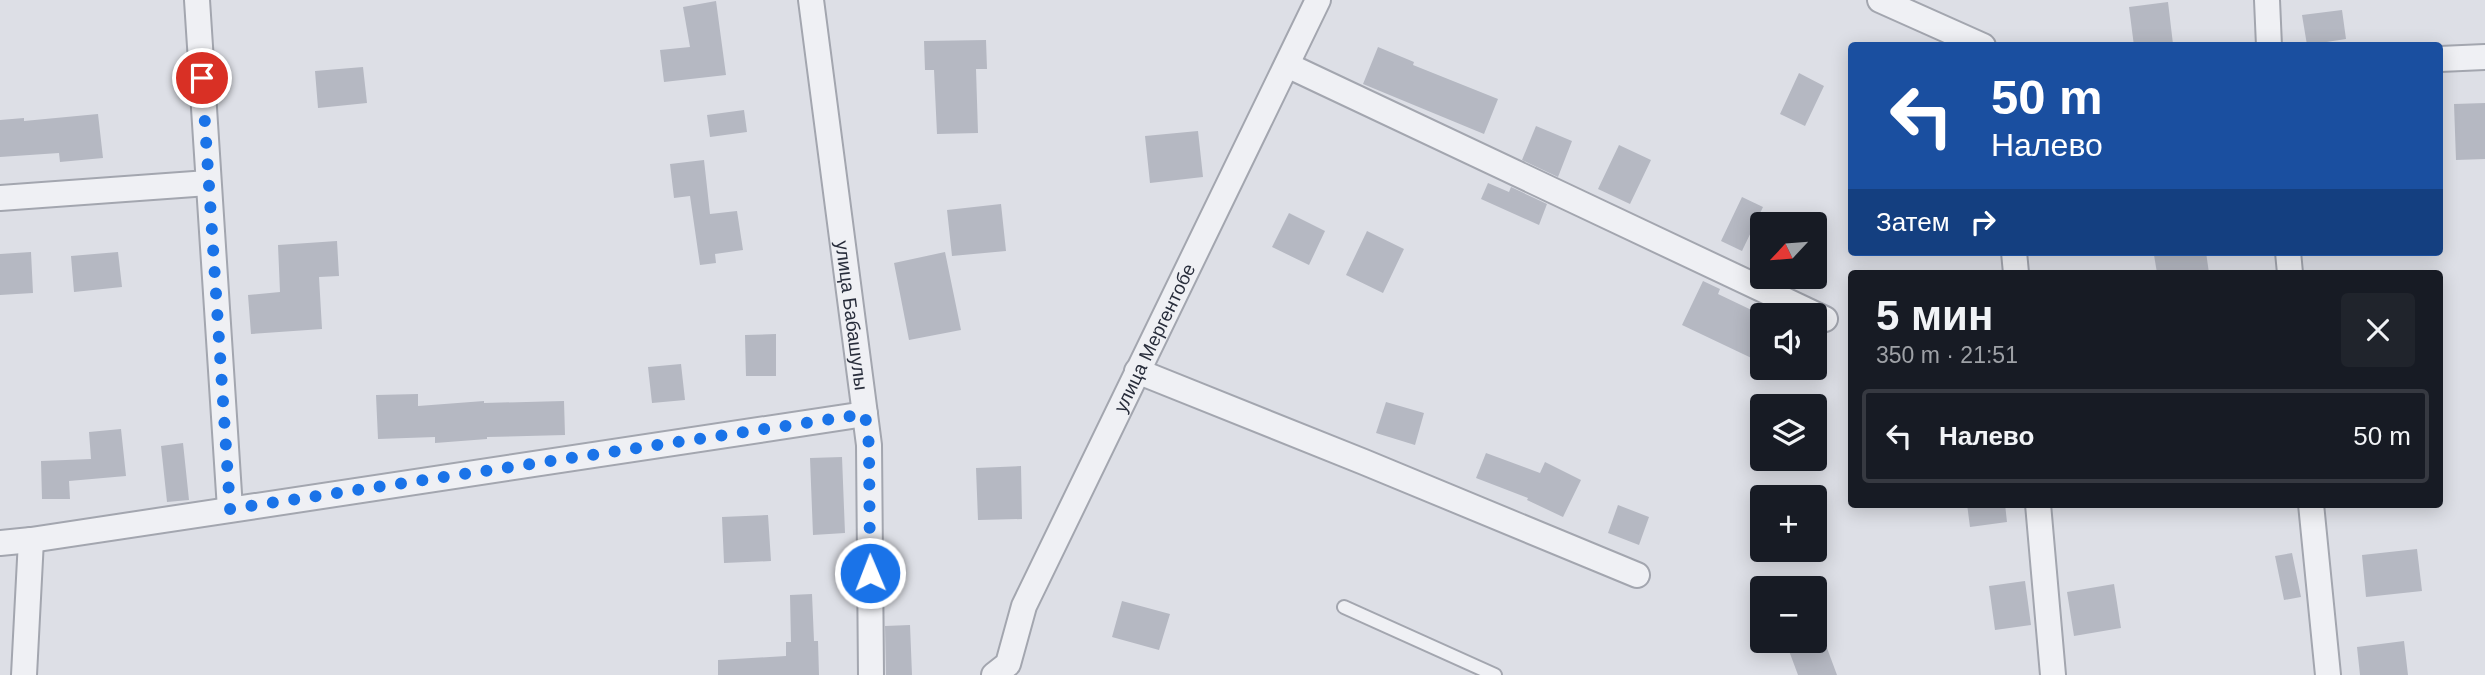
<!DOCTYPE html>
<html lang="ru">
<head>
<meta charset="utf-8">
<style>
	:root { --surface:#171b24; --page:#20242c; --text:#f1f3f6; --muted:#9ea1a6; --line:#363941 }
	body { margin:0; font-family:Arial,sans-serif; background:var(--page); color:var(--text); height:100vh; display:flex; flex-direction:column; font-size:26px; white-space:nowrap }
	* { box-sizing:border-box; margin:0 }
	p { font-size:23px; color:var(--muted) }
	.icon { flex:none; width:38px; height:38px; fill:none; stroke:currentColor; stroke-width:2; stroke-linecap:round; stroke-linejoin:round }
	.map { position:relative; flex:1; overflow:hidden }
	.panel { position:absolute; left:1848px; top:270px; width:595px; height:238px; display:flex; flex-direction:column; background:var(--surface); border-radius:7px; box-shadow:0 4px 18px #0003 }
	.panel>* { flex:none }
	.top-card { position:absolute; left:1848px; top:42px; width:595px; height:214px; border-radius:7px; box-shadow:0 4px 18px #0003; background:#1a4fa0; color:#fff; overflow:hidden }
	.needle { width:46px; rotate:244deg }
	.fabs { position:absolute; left:1750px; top:212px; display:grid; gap:14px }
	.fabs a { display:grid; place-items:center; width:77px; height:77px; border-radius:7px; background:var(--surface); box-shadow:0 4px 18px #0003; font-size:35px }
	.pin { position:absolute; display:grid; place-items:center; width:60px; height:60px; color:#fff; margin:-30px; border:4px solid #fff; border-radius:50%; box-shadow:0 2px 7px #0007 }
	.me { position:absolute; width:77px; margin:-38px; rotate:359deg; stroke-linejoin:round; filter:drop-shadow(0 0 5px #0008) }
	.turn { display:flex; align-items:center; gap:24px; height:147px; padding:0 28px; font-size:32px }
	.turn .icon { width:91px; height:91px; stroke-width:2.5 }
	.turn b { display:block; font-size:49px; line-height:60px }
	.then { display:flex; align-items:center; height:66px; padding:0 28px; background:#0003; gap:14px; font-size:26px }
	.round { display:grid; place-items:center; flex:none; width:74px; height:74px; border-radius:7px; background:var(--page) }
	.summary { display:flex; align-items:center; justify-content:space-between; height:119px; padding:0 28px }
	h1 { font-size:42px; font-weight:700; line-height:52px }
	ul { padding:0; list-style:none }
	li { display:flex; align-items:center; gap:21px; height:94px; margin:0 14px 10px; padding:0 14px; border:4px solid var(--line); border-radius:7px }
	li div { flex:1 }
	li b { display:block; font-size:26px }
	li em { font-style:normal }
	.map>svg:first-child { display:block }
</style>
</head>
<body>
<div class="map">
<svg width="2485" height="675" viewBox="0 0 2485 675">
	<rect width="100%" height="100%" fill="#dddfe6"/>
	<path fill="#b5b8c2" d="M 716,1 L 726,75 L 664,82 L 660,50 L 690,47 L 683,7 Z
		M 2168,2 L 2173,44 L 2134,46 L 2129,7 Z
		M 2342,10 L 2346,39 L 2307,45 L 2302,15 Z
		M 986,40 L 987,69 L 976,69 L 978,133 L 937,134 L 934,70 L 925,70 L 924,41 Z
		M 1378,47 L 1414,62 L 1413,65 L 1498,99 L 1484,134 L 1363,84 Z
		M 363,67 L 367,103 L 318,108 L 315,71 Z
		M 1799,73 L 1824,86 L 1805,126 L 1780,114 Z
		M 2485,103 L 2485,159 L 2456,160 L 2454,104 Z
		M 744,110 L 747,132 L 710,137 L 707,115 Z
		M 98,114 L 103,158 L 60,162 L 59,153 L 0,157 L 0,120 L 24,118 L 24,121 Z
		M 1536,126 L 1572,141 L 1558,177 L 1522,160 Z
		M 1198,131 L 1203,177 L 1150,183 L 1145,136 Z
		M 1619,145 L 1651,160 L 1630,204 L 1598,189 Z
		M 704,160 L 710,214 L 737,211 L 743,250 L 715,254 L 716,263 L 700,265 L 690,196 L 674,198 L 670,164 Z
		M 1488,183 L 1509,192 L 1511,187 L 1547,204 L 1539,225 L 1481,199 Z
		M 1742,197 L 1763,207 L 1742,251 L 1721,241 Z
		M 1001,204 L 1006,251 L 952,256 L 947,210 Z
		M 1289,213 L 1325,231 L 1309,265 L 1272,247 Z
		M 1367,231 L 1404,249 L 1383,293 L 1346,275 Z
		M 337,241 L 339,276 L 319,277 L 322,329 L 251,334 L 248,295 L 280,292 L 278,245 Z
		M 31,252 L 33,293 L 0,295 L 0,254 Z
		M 118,252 L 122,287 L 74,292 L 71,256 Z
		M 945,252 L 961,330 L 909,340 L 894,263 Z
		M 2181,252 L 2206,252 L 2209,273 L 2157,273 L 2154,255 Z
		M 1703,281 L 1720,289 L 1718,294 L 1762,315 L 1762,363 L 1682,325 Z
		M 776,334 L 776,376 L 746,376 L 745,335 Z
		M 681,364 L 685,400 L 652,403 L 648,367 Z
		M 418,394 L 418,406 L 484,401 L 484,403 L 564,401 L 565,435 L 487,437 L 487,439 L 435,443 L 435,437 L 378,439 L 376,395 Z
		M 1386,402 L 1424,413 L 1415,445 L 1376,433 Z
		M 121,429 L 126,476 L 69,481 L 70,499 L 42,499 L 41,461 L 91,459 L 89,432 Z
		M 183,443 L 189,500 L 167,502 L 161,446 Z
		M 1486,453 L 1540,473 L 1545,462 L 1581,480 L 1563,517 L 1527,500 L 1528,498 L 1476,478 Z
		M 842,457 L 845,533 L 813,535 L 810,458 Z
		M 1021,466 L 1022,519 L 978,520 L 976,468 Z
		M 1967,504 L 2005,504 L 2007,522 L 1970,527 Z
		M 1618,505 L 1649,517 L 1639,545 L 1608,533 Z
		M 768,515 L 771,561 L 724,563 L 722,517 Z
		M 2417,549 L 2422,591 L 2366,597 L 2362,555 Z
		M 2292,553 L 2301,597 L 2284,600 L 2275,556 Z
		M 2025,581 L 2031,625 L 1995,630 L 1989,586 Z
		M 2114,584 L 2121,628 L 2074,636 L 2067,592 Z
		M 812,594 L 814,641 L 818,641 L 819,675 L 718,675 L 718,660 L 786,656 L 786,642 L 791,642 L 790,595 Z
		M 1122,601 L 1170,614 L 1159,650 L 1112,637 Z
		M 910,625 L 912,675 L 886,675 L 885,626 Z
		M 1785,640 L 1824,640 L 1837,675 L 1798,675 Z
		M 2404,641 L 2408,675 L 2360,675 L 2357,647 Z"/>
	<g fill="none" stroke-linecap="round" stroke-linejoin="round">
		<g stroke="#a3a6af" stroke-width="16">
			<path id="service" d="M 1344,607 L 1495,675"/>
		</g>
		<g stroke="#a3a6af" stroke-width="28">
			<g id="minor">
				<path d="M 197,0 L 230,509"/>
				<path id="s1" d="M 811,0 L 869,445 L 871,675"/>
				<path d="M 1880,0 L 1983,46"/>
				<path d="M 2267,0 L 2269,46"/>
				<path d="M 2440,59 L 2485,57"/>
				<path d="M 1287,65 L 1825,319"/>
				<path d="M 0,198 L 208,183"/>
				<path d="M 2014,252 L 2016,273"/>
				<path d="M 2288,252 L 2290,273"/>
				<path d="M 1137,371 L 1364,462 L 1637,575"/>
				<path d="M 2038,504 L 2053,675"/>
				<path d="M 2311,504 L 2328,675"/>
				<path d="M 0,543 L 31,540 L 865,414"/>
				<path d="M 24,675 L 31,540"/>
				<path id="s2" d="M 994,675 L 1008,664 L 1024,606 L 1318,0"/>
			</g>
		</g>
		<use href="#service" stroke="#eff0f4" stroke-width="12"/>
		<use href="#minor" stroke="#eff0f4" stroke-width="24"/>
	</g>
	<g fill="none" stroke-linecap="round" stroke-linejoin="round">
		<path stroke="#1a73e8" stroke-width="12" stroke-dasharray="0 21.6" d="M 202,78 L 230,509 L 865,414 L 869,445 L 870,573"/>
	</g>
	<g text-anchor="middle" stroke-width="5" stroke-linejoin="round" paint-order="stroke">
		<g font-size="19" fill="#282d3b" stroke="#eceef4">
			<text dy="7" stroke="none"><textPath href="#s1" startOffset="318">улица Бабашулы</textPath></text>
			<text dy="7" stroke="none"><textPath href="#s2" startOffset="376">улица Мергентобе</textPath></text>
		</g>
	</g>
</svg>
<div class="fabs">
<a><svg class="needle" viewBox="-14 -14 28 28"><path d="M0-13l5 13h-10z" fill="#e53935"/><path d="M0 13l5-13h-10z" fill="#9ea1a6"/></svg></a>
<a><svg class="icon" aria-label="sound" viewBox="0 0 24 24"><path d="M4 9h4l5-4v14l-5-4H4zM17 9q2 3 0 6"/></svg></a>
<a><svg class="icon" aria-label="layers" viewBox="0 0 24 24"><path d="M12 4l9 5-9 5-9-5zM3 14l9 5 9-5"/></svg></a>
<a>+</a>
<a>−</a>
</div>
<div class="pin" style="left:202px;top:78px;background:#d93025"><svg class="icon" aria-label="arrive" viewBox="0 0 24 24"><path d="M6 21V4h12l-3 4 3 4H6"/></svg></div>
<svg class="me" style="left:870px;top:573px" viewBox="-20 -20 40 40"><circle r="17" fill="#1a73e8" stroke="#fff" stroke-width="3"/><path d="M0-11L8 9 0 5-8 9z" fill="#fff"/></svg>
<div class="top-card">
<div class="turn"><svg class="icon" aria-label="left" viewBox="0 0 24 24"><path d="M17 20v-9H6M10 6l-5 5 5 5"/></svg><div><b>50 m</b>Налево</div></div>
<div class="then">Затем<svg class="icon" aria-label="right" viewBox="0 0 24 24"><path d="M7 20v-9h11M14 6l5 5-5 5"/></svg></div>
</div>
<section class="panel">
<div class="summary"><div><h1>5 мин</h1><p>350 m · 21:51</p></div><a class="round"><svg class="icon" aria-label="close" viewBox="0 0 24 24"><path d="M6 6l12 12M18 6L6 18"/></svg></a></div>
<ul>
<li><svg class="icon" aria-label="left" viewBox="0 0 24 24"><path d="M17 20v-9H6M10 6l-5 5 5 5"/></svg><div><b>Налево</b></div><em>50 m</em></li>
</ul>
</section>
</div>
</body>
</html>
